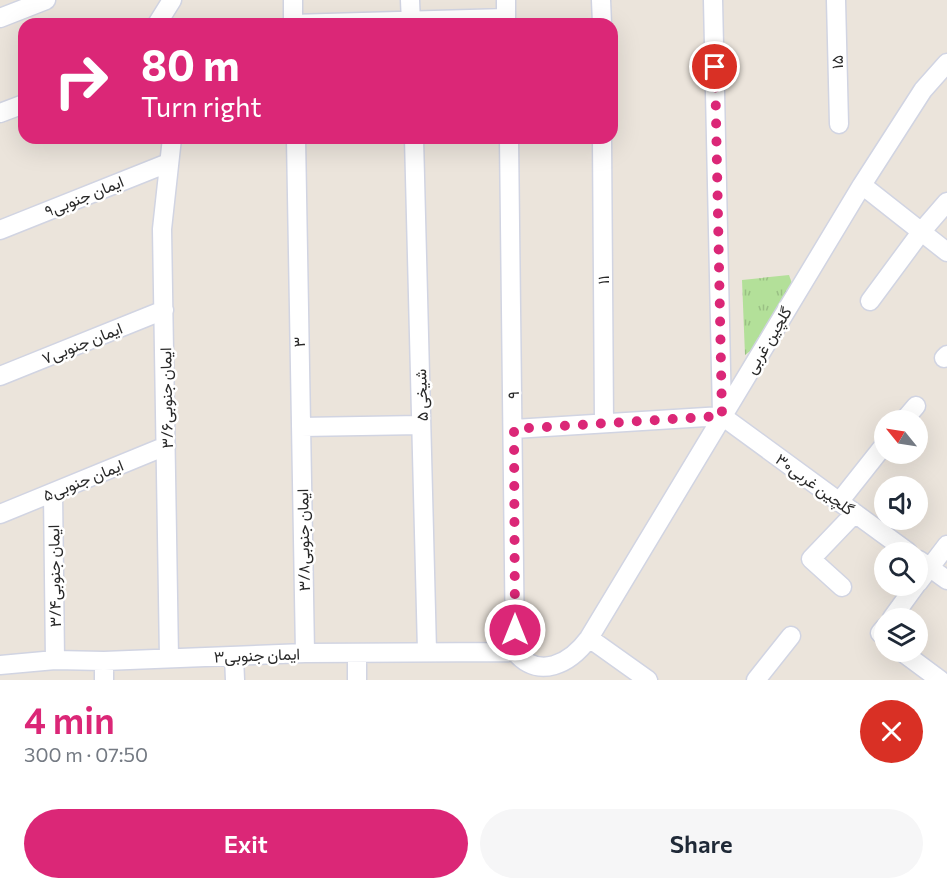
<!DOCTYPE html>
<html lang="en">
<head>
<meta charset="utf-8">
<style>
	:root { --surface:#fff; --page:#f6f6f7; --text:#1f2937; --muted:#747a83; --accent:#db2777 }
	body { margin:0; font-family:Commissioner,Vazirmatn,sans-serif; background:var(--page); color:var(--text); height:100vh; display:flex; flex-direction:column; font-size:22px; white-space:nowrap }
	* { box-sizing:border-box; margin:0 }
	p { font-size:20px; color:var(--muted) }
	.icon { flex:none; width:33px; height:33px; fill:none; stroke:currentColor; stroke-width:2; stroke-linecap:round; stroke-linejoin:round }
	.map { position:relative; height:680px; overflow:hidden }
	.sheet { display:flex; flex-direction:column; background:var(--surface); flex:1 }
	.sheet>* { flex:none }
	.guide { position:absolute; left:18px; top:18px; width:600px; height:126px; border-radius:18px; box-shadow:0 6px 24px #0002; background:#db2777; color:#fff; overflow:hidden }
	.needle { width:39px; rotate:300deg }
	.fabs { position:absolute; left:874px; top:410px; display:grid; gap:12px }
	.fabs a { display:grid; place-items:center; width:54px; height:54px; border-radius:50%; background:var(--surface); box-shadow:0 6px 24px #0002; font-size:30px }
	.pin { position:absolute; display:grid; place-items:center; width:51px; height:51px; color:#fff; margin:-26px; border:3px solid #fff; border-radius:50%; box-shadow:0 2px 6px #0007 }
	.me { position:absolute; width:66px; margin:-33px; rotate:0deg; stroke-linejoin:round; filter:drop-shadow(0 0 4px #0008) }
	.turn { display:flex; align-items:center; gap:21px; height:126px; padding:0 24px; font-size:27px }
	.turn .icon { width:78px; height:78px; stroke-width:2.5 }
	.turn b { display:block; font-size:42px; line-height:51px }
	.round { display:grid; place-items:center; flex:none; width:63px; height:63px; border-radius:32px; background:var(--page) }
	.summary { display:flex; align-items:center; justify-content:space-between; height:102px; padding:0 24px }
	h1 { font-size:36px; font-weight:600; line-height:45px; color:var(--accent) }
	.button { display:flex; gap:12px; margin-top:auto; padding:12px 24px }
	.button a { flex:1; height:69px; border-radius:36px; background:var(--accent); color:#fff; font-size:24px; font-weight:600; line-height:69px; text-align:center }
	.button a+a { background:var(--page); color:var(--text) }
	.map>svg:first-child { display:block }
</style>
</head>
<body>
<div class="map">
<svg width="947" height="680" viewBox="0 0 947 680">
	<defs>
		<pattern id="grass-tufts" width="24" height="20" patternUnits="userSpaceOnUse" patternTransform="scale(1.5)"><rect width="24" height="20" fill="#b3e099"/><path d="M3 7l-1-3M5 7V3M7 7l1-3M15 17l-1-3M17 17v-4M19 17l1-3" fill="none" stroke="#9ac084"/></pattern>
	</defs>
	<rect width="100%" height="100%" fill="#ebe4db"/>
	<path fill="url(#grass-tufts)" d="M 789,275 L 794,289 L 767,338 L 745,355 L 742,280 Z"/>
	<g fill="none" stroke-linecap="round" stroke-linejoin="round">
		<g stroke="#d1d4e2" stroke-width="21">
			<path id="minor" d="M 293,0 L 293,24
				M 410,0 L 411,24
				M 506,0 L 506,24
				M 601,0 L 602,24
				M 713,0 L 722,415
				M 836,0 L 839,124
				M 0,18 L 46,0
				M 157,24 L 172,0
				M 291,24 L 506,18
				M 0,113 L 24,104
				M 296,138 L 305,653
				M 414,138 L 427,651
				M 509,138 L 515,652
				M 602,138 L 604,423
				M 862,185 L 947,252
				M 0,230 L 168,163
				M 870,301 L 921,232 L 947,202
				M 944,358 L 947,355
				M 0,376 L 164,310
				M 722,416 L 908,552
				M 904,420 L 916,406
				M 301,427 L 421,425
				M 514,429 L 722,416
				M 53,493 L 55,660
				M 839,502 L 885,444
				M 0,514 L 166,446
				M 919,560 L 947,580
				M 918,583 L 947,545
				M 842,587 L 811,559 L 855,513
				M 892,618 L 916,585
				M 880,633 L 885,627
				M 589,638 L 648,680
				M 515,652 C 539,680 570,664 589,638 L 862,185 L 923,90 L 947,63
				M 357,653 L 357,680
				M 905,654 L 940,680
				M 234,656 L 235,680
				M 169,658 L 162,229 L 172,138
				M 104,661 L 104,680
				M 0,665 L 55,660 L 104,661 L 305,653 L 515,652
				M 756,680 L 791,636"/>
		</g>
		<use href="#minor" stroke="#fff" stroke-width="18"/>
	</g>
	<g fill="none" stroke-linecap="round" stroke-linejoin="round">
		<path stroke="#db2777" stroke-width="10" stroke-dasharray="0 18" d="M 515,630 L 514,429 L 722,416 L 715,67"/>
	</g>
	<g text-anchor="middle" stroke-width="5" stroke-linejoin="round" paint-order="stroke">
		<g font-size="16" fill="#292929" stroke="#fff">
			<text transform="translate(837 62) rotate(-91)" y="6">۱۵</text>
			<text transform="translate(84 196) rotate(-22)" y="6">ایمان جنوبی۹</text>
			<text transform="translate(603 280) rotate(-90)" y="6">۱۱</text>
			<text transform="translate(768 340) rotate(-59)" y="6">گلچین غربی</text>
			<text transform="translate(299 342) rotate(-91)" y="6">۳</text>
			<text transform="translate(82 343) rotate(-22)" y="6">ایمان جنوبی۷</text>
			<text transform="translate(421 395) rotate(-92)" y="6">شیخی ۵</text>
			<text transform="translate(513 395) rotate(-91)" y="6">۹</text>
			<text transform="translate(166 398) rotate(-91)" y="6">ایمان جنوبی۳/۶</text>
			<text transform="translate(83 480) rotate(-22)" y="6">ایمان جنوبی۵</text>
			<text transform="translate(815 484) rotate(36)" y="6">گلچین غربی۳۰</text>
			<text transform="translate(303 540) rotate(-91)" y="6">ایمان جنوبی۳/۸</text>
			<text transform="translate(54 576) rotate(-91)" y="6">ایمان جنوبی۳/۴</text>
			<text transform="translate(257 655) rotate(-2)" y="6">ایمان جنوبی۳</text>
		</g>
	</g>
</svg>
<div class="fabs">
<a><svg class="needle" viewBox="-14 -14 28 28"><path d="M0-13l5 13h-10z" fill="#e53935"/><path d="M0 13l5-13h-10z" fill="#747a83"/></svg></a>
<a><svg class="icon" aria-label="sound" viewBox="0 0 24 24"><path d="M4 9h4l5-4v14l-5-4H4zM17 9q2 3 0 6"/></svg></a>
<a><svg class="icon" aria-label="search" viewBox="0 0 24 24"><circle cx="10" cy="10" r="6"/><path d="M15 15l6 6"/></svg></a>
<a><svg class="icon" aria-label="layers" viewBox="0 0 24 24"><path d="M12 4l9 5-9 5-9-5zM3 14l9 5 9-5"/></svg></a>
</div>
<div class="pin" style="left:715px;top:67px;background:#d93025"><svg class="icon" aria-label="arrive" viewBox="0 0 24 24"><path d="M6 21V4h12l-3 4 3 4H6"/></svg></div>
<svg class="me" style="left:515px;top:630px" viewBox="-20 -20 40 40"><circle r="17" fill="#db2777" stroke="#fff" stroke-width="3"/><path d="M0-11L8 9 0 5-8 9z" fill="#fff"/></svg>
<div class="guide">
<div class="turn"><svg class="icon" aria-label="right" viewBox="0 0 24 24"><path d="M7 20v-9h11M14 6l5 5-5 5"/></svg><div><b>80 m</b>Turn right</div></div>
</div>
</div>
<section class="sheet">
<div class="summary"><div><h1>4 min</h1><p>300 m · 07:50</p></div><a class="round" style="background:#d93025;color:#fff"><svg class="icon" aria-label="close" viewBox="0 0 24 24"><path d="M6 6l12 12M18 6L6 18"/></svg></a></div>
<div class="button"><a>Exit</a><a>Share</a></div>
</section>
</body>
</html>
